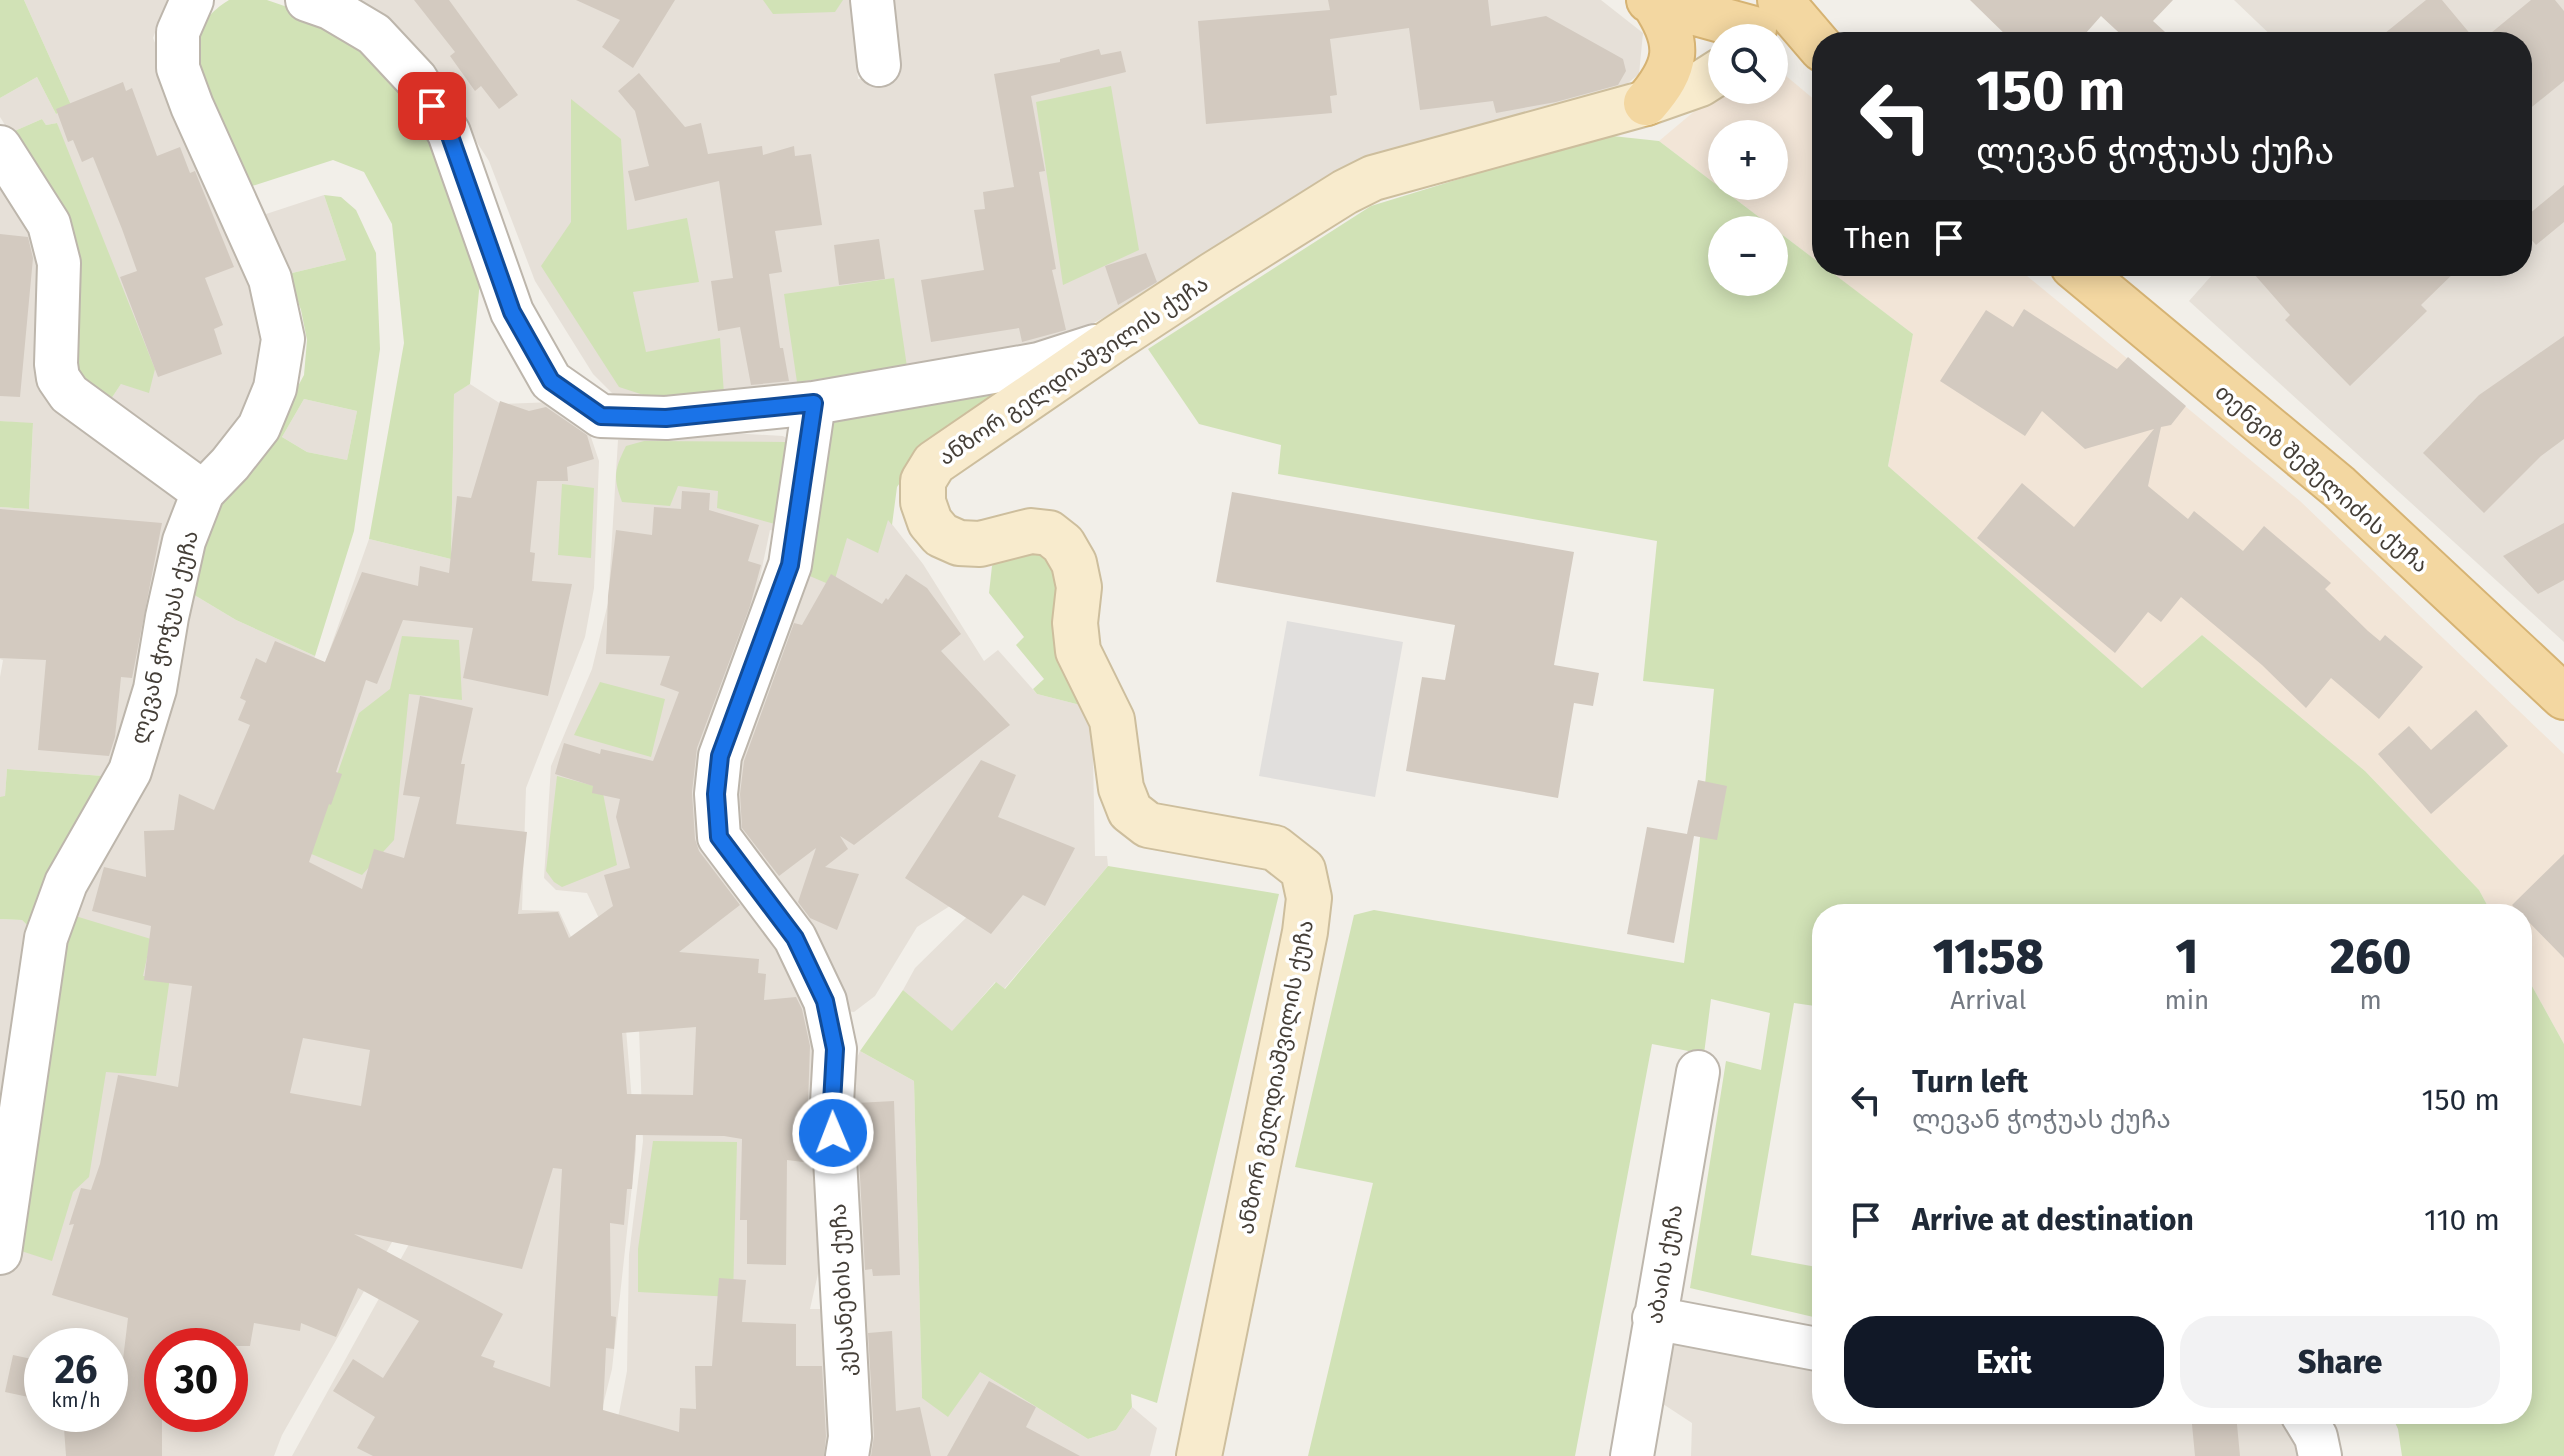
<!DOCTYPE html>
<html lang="en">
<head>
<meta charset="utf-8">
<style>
	:root { --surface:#fff; --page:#f2f2f3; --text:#1f2937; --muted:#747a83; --accent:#111827 }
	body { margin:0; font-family:"Fira Sans","Noto Sans Georgian",sans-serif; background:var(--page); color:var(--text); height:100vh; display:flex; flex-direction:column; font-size:30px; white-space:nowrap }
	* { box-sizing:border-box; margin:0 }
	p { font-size:26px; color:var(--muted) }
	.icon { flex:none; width:44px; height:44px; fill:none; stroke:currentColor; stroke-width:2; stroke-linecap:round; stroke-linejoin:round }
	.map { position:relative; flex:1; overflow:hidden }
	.details { position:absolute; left:1812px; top:904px; width:720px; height:520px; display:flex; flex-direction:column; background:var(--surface); border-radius:32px; box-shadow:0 4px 20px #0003 }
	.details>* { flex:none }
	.hud { position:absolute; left:1812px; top:32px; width:720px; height:244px; border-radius:32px; box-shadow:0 4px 20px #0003; background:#202124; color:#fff; overflow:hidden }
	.fabs { position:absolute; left:1708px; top:24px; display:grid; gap:16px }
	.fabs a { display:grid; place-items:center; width:80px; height:80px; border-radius:50%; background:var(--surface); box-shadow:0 4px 20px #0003; font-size:40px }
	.speed { position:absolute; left:24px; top:1328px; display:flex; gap:16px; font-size:40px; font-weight:700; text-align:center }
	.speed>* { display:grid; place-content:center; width:104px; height:104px; border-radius:50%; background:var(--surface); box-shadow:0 4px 20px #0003; line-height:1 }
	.speed small { font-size:20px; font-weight:400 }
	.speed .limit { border:12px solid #d22; background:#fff; color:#111 }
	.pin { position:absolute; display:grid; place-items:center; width:68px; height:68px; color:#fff; margin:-34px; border-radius:16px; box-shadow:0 4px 12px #0006 }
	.me { position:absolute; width:88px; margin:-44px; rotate:359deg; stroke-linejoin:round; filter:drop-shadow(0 0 6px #0008) }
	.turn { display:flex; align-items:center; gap:28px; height:168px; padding:0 32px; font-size:36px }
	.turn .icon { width:104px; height:104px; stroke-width:2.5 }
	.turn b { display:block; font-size:56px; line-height:68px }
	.then { display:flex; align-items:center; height:76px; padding:0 32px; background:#0003; gap:16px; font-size:30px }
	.eta { display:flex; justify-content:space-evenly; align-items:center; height:136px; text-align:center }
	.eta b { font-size:48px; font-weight:800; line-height:56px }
	.action { display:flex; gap:16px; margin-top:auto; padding:16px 32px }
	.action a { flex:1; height:92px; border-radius:32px; background:var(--accent); color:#fff; font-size:32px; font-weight:800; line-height:92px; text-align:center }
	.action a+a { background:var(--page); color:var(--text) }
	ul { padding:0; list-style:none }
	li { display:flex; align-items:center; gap:24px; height:120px; padding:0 32px }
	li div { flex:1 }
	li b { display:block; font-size:30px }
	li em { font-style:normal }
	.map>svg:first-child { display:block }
</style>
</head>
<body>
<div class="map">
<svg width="2564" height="1456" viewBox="0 0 2564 1456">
	<rect width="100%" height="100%" fill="#f2efe9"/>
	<path fill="#e6e0d8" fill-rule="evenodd" d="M 24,0 L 167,0 L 153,38 L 270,324 L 260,392 L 211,463 L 179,465 L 103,411 L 121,384 L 57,123 L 46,125 L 42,119 L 10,133 L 0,117 L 0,98 L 37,77 L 56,114 L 72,107 Z
		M 344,0 L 850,0 L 858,79 L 896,76 L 886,0 L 1601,0 L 1643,33 L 1639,74 L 1617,92 L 1155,291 L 1036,353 L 727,402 L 625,406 L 593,374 L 535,281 L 489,161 L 434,76 Z
		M 2234,0 L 2564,0 L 2564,642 L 2189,301 L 2220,266 L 2522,266 L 2522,42 L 2278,42 Z
		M 0,170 L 38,233 L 44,266 L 37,387 L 185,495 L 117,777 L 7,769 L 5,797 L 0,797 L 0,677 L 3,660 L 0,659 L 0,507 L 29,509 L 33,424 L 0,421 Z
		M 324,195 L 346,260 L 288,274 L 260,216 Z
		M 470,384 L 501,404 L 554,402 L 589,431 L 599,461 L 594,588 L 585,637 L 526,788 L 522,910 L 559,911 L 579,954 L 624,1005 L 636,1149 L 612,1369 L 593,1445 L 588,1456 L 292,1456 L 419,1226 L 404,1221 L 282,1435 L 274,1456 L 0,1456 L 0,1276 L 9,1248 L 65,916 L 191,593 L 236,620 L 315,656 L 264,773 L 300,733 L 369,539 L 451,559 L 454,393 ZM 42,1346 L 110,1346 L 110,1414 L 42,1414 ZM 162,1346 L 230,1346 L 230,1414 L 162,1414 Z
		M 304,399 L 357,411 L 347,460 L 307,452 L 282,437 Z
		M 714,432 L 783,436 L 800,446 L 787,533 L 770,530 L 754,605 L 707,787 L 799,957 L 820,1039 L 825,1243 L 810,1309 L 832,1309 L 842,1456 L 601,1456 L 619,1413 L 627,1371 L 629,1255 L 643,1141 L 638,1001 L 587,893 L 556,890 L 544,878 L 551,766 L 592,669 L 608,603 L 618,440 Z
		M 888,519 L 923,564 L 984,661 L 998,650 L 1037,694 L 1092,708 L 1095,856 L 1107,856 L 1108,866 L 1004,989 L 995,982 L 952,1032 L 903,990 L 915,968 L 974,910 L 964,897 L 917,927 L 875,996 L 854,1012 L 838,1010 L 733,836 L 730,752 L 798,571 L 847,538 Z
		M 0,919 L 22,920 L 38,936 L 0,1219 Z
		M 860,1051 L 914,1081 L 922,1398 L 980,1372 L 1088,1439 L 1116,1430 L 1132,1407 L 1157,1428 L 1150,1456 L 852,1456 L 839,1099 Z
		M 1672,1343 L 1822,1369 L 1822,1414 L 2288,1414 L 2309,1456 L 1691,1456 L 1692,1423 L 1663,1404 Z"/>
	<path fill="#f2e5d7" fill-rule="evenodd" d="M 1774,66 L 1822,106 L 1822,265 L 1659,141 L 1722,88 L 1722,90 L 1774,90 ZM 1722,134 L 1774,134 L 1774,186 L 1722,186 Z
		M 1823,266 L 2015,266 L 2300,501 L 2564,754 L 2564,1044 L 2522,968 L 2522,914 L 2492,914 L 2479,890 L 2365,771 L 2202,635 L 2142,688 L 1888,466 L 1913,334 Z"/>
	<path fill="#d1e2b6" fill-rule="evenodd" d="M 0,0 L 24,0 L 72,107 L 56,114 L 37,77 L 0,98 Z
		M 229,0 L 267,0 L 325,20 L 359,42 L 405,92 L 443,156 L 482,260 L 470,384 L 454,394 L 451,559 L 369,539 L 404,343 L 392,224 L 364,172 L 333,160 L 249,187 C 230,147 190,80 198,36 C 200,22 217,7 229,0 Z
		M 763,0 L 843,0 L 835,12 L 773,14 Z
		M 1111,86 L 1139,250 L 1063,285 L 1036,102 Z
		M 571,99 L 621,139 L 627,230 L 687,218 L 699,282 L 633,292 L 646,352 L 720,338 L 724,394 L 659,400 L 619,387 L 541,266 L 571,222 Z
		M 42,119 L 46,125 L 57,123 L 155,369 L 149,393 L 121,384 L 103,411 L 83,396 L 10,133 Z
		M 1603,135 L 1659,141 L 1913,334 L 1888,466 L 2142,688 L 2202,635 L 2365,771 L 2479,890 L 2492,914 L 1822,914 L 1822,1007 L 1794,1003 L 1751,1255 L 1822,1268 L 1822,1319 L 1690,1288 L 1726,1061 L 1761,1070 L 1770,1013 L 1711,999 L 1704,1054 L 1652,1044 L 1575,1456 L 1308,1456 L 1373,1183 L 1295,1167 L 1354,915 L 1374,910 L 1684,963 L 1698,859 L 1714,689 L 1643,681 L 1657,541 L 1278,474 L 1281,445 L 1199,424 L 1148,349 L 1371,206 ZM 1722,230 L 1774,230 L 1774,282 L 1722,282 Z
		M 324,195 L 341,197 L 356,210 L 376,253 L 380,349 L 354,531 L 315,656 L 236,620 L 191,593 L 202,531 L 225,490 L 275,429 L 304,375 L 307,340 L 301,310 L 288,274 L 346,260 ZM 304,399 L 357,411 L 347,460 L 307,452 L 282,437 Z
		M 894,278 L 907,367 L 797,382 L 784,294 Z
		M 1047,370 L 914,463 L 897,487 L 892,525 L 888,520 L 878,553 L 847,538 L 833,586 L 798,571 L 823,422 Z
		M 0,421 L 33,423 L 29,509 L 0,507 Z
		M 644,441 L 785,442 L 795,453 L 782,526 L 717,508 L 718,491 L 678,486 L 670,506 L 622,502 C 613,478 614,470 626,446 Z
		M 562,484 L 594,488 L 591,558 L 558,555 Z
		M 1032,553 L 1043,557 L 1056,567 L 1092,708 L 1037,694 L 1033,689 L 1044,679 L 1016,645 L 1024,637 L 989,593 L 992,566 L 1001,555 Z
		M 402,636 L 459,640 L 462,700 L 409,694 L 394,840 L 362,875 L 309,853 L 359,713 L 390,689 Z
		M 600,682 L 665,699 L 651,757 L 574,735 Z
		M 7,769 L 117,777 L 38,936 L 22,920 L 0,919 L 0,797 L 5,796 Z
		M 557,776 L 602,788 L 617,865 L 562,887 L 554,882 L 546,871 Z
		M 1108,866 L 1279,894 L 1157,1403 L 1131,1394 L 1132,1407 L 1116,1430 L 1088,1439 L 980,1372 L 948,1417 L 922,1398 L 914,1081 L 860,1051 L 903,990 L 952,1031 L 996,982 L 1005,989 Z
		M 72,915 L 151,939 L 143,976 L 170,977 L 156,1076 L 106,1072 L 89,1177 L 73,1192 L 52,1261 L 18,1250 L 57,963 Z
		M 2522,968 L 2564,1044 L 2564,1456 L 2402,1456 L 2398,1429 L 2391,1414 L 2522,1414 Z
		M 653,1141 L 737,1142 L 733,1297 L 638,1292 L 638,1249 Z"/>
	<path fill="#e1dfdd" d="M 1287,621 L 1403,642 L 1375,797 L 1259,776 Z"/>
	<path fill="#d3cac0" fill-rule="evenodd" d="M 414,0 L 449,0 L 518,95 L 499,109 L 481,86 L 475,91 L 450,56 L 455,52 Z
		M 576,0 L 675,0 L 633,68 L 602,47 L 620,20 Z
		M 1328,0 L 1488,0 L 1491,26 L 1546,16 L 1623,59 L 1626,71 L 1618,85 L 1556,102 L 1496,113 L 1493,101 L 1420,110 L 1409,28 L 1330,39 L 1337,95 L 1330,96 L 1332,113 L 1206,124 L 1198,21 L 1330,10 Z
		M 1970,0 L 2173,0 L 2153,21 L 2176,42 L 2129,42 L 2101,16 L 2078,42 L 2013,42 Z
		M 2426,0 L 2442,0 L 2477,42 L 2374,42 Z
		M 2531,0 L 2555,0 L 2564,11 L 2564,81 L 2522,115 L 2522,42 L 2480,42 Z
		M 1099,49 L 1101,55 L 1121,51 L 1126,72 L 1031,96 L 1045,171 L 1039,172 L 1056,269 L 1052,270 L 1066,330 L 1022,342 L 1019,328 L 931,342 L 921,280 L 984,270 L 974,210 L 985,209 L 983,192 L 1014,187 L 994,74 L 1060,62 L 1060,59 Z
		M 639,73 L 685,127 L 701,123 L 708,154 L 762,146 L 763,155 L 794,146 L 795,156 L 811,154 L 822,225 L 775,231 L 782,272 L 769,274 L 780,348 L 783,348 L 789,381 L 751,385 L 740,327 L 718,331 L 711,281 L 733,278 L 719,181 L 635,201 L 628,171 L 649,166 L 635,111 L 618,91 Z
		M 123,82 L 126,91 L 132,88 L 157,156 L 180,147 L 190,173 L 195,171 L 234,267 L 205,278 L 223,325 L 214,329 L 222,354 L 158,377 L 120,277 L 137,271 L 122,229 L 93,157 L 82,162 L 73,140 L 68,142 L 56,109 Z
		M 2564,185 L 2564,222 L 2536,245 L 2522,229 L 2522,220 Z
		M 0,234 L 28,237 L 33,258 L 20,397 L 0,396 Z
		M 879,239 L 885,279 L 839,285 L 834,245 Z
		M 1146,253 L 1157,282 L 1118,305 L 1105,266 Z
		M 2247,266 L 2461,266 L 2421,305 L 2427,311 L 2350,386 L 2285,320 L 2290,315 Z
		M 2024,309 L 2117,369 L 2128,357 L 2186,406 L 2171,425 L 2161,427 L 2148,486 L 2188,519 L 2194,511 L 2243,551 L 2264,526 L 2331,583 L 2325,589 L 2368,631 L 2380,641 L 2385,635 L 2423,667 L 2379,719 L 2331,678 L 2306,708 L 2262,665 L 2181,597 L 2161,622 L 2148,612 L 2115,653 L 1977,538 L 2022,483 L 2074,527 L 2154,429 L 2085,449 L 2042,411 L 2025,436 L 1940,381 L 1986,310 L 2013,327 Z
		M 2564,336 L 2564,439 L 2541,456 L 2484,513 L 2423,453 L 2479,395 Z
		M 500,401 L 529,411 L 546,407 L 587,435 L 594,459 L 567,467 L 568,481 L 537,481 L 530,552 L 535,553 L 532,581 L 572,584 L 548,696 L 463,678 L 473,628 L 403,620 L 377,684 L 366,680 L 336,772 L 342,774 L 331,805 L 329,804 L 309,862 L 362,889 L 374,849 L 404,858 L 420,797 L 403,795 L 420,696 L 473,708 L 461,764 L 465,764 L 456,824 L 527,832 L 518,914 L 558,912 L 569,938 L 613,906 L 604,875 L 630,868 L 616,817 L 620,799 L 592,793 L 593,786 L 555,774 L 564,743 L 600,754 L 601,749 L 653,761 L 679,692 L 660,685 L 670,656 L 606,654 L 608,596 L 616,530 L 652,535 L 654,507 L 681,509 L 682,491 L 710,493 L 709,510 L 759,525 L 748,561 L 761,565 L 750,606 L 697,748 L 692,792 L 695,839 L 699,851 L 740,905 L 679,952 L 759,959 L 758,973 L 766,974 L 764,1000 L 796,997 L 802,1009 L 810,1046 L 808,1104 L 811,1163 L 787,1160 L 786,1265 L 747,1264 L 747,1220 L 740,1220 L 742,1139 L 724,1136 L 636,1135 L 632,1189 L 627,1189 L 624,1225 L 610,1223 L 611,1316 L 616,1317 L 614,1349 L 606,1348 L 603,1410 L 679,1432 L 680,1408 L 696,1409 L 695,1366 L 712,1366 L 719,1278 L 746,1280 L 742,1322 L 796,1324 L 796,1366 L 822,1366 L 826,1436 L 824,1456 L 373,1456 L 357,1448 L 375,1417 L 333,1391 L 353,1359 L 383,1378 L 419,1321 L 358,1288 L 336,1337 L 301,1323 L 300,1331 L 254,1323 L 250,1346 L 162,1346 L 162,1456 L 66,1456 L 63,1414 L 110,1414 L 110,1409 L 117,1409 L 128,1318 L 52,1295 L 74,1224 L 69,1225 L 81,1188 L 91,1190 L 100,1164 L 118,1075 L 178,1087 L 192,986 L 144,980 L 151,926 L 92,911 L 104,867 L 146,877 L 144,831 L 174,830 L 179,794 L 214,810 L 250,725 L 238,720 L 246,701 L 240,698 L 256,658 L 266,663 L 275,641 L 325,662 L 362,572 L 418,586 L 420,566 L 449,573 L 457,496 L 471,498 ZM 696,1027 L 693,1095 L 627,1094 L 622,1033 ZM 303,1038 L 370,1050 L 361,1106 L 290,1093 ZM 553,1168 L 562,1169 L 550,1387 L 493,1367 L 495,1361 L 481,1356 L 503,1314 L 354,1234 L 522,1269 Z
		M 1232,492 L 1574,552 L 1554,665 L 1599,673 L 1593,706 L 1574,703 L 1558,798 L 1406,771 L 1422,677 L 1445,680 L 1455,625 L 1216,582 Z
		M 0,509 L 162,523 L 132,678 L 121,677 L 115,737 L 109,756 L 38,750 L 46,660 L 0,658 Z
		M 2564,523 L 2564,580 L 2538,594 L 2503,556 Z
		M 831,574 L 882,604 L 886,598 L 888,600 L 906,574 L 927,588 L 961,634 L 941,651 L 1010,725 L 854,845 L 840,836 L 848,849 L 825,867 L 859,874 L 837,930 L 810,918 L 798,902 L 816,848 L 779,876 L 742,828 L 740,794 L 744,761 L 794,623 L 802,625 Z
		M 2476,710 L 2508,746 L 2431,814 L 2378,754 L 2409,726 L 2431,750 Z
		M 981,760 L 1016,775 L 998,817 L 1075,848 L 1045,906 L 1023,895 L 991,934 L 905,878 Z
		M 1698,780 L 1727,786 L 1717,840 L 1694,836 L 1674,943 L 1627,934 L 1647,827 L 1687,834 Z
		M 2564,854 L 2564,958 L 2512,905 Z
		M 894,1101 L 900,1275 L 873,1276 L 872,1269 L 865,1270 L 856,1103 Z
		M 892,1331 L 896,1411 L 920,1407 L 931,1456 L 871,1456 L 874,1436 L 868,1333 Z
		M 13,1355 L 41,1361 L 33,1398 L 5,1392 Z
		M 989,1381 L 1036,1407 L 1026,1427 L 1080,1456 L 947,1456 Z
		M 2191,1414 L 2236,1414 L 2240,1456 L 2195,1456 Z"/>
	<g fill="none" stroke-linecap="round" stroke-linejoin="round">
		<g stroke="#bdb6ac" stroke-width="46">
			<path id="street" d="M 307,0 L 330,8 L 374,34 L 416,79 L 449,133 L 512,312 L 551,381 L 601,416 L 666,418 L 814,403 L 1039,364 L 1095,346
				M 872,0 L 879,65
				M 0,147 L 49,224 L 59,263 L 56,364 L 58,378 L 69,394 L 203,492
				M 814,403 L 790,565 L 720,756 L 716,794 L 719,837 L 795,938 L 825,1001 L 835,1049 L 832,1103 L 850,1437 L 847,1456
				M 0,1253 L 46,938 L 66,883 L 130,771 L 155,689 L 167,617 L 184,541 L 203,492 L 230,464 L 259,427 L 275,388 L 283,339 L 270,279 L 192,106 L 178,68 L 178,32 L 192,0
				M 1654,1318 L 1822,1350
				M 2302,1414 L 2316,1437 L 2320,1456
				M 1632,1456 L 1698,1072"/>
		</g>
		<g stroke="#cdbe9d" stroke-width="48">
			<path id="secondary" d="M 1199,1456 L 1305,932 L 1309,898 L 1303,870 L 1275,848 L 1148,825 L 1130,811 L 1121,788 L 1112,720 L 1078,651 L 1075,623 L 1079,587 L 1074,563 L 1063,544 L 1049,533 L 1031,531 L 980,544 L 959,543 L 941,535 L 930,522 L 923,502 L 923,481 L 934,463 L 1115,339 L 1214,274 L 1345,192 L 1373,178 L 1646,103 L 1700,84 L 1722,70"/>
		</g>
		<g stroke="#d6b373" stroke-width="48">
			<path id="primary" d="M 1649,0 L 1754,29
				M 1780,0 L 1822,49
				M 1646,103 C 1678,66 1681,44 1654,3
				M 2073,266 L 2339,487 L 2564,697"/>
		</g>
		<use href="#street" stroke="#fff" stroke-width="42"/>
		<use href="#secondary" stroke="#f8ebcd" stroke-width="44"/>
		<use href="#primary" stroke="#f3d7a1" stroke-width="44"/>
	</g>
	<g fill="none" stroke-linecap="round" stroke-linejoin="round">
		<g stroke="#114b97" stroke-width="20">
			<path id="route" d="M 432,106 L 449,133 L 512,312 L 551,381 L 601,416 L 666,418 L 814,403 L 790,565 L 720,756 L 716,794 L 719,837 L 795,938 L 825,1001 L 835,1049 L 832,1103 L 833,1133"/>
		</g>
		<use href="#route" stroke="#1a73e8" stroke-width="14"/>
	</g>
	<g text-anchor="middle" stroke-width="7" stroke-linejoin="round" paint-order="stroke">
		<g font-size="22" fill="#453f38" stroke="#fff">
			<text transform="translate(1073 370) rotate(-34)" y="8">ანზორ გელდიაშვილის ქუჩა</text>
			<text transform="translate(2322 478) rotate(41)" y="8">თენგიზ შეშელიძის ქუჩა</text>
			<text transform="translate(164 637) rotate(-76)" y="8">ლევან ჭოჭუას ქუჩა</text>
			<text transform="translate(1275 1077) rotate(-79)" y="8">ანზორ გელდიაშვილის ქუჩა</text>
			<text transform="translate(1664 1264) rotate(-80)" y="8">აბაის ქუჩა</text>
			<text transform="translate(842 1290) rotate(-93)" y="8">კესანების ქუჩა</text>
		</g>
	</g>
</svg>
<div class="fabs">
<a><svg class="icon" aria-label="search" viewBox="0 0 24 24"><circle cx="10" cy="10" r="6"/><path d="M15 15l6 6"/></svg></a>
<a>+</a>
<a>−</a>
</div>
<div class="speed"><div>26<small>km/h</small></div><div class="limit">30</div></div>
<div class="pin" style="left:432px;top:106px;background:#d93025"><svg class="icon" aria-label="arrive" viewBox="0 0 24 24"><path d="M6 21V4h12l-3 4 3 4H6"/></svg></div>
<svg class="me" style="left:833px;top:1133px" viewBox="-20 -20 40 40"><circle r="17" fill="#1a73e8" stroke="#fff" stroke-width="3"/><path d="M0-11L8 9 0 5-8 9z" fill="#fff"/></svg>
<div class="hud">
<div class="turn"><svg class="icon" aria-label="left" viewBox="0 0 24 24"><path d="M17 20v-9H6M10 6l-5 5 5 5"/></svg><div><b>150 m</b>ლევან ჭოჭუას ქუჩა</div></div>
<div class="then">Then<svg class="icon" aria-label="arrive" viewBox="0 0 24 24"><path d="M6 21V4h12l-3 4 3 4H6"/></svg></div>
</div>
<section class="details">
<div class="eta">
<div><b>11:58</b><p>Arrival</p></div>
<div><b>1</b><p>min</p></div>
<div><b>260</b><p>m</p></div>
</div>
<ul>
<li><svg class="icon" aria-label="left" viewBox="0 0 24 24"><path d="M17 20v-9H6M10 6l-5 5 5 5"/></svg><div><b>Turn left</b><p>ლევან ჭოჭუას ქუჩა</p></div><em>150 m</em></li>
<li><svg class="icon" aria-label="arrive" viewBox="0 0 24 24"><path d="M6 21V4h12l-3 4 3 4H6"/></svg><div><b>Arrive at destination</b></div><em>110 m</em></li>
</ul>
<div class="action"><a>Exit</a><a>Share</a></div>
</section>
</div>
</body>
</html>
